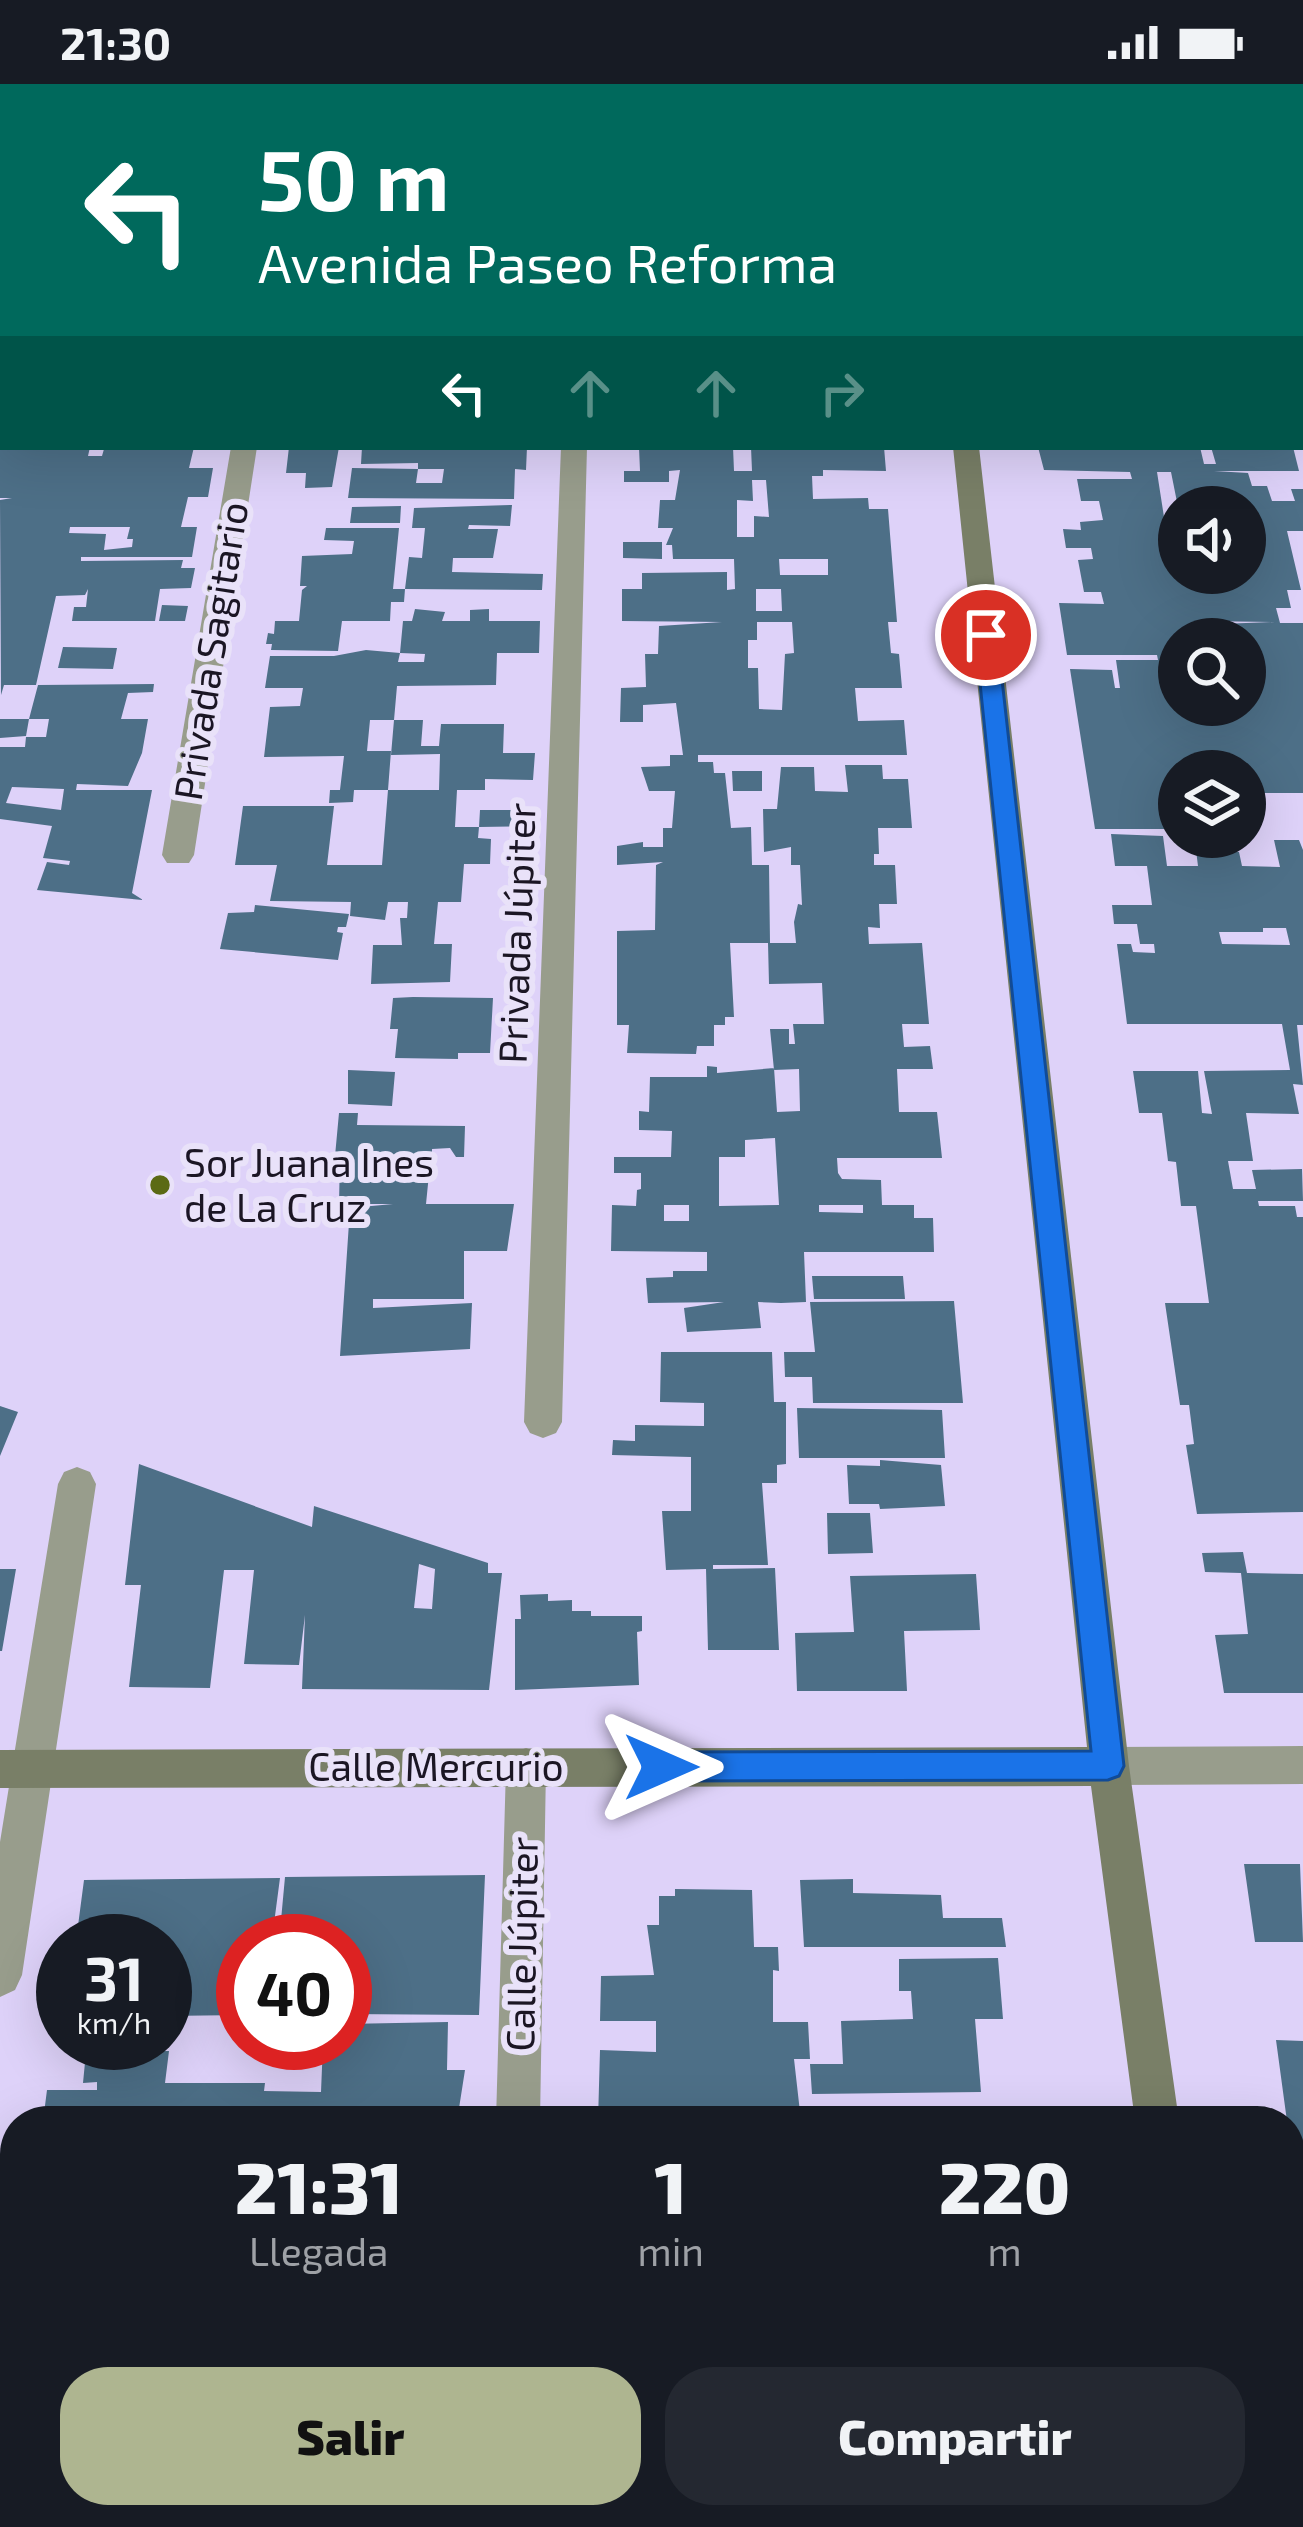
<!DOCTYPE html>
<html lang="es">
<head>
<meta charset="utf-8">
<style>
	:root { --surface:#171b24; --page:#242831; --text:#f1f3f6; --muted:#9ea1a6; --accent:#aeb590 }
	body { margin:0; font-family:"Exo 2",sans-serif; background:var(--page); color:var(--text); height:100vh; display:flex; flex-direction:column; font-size:45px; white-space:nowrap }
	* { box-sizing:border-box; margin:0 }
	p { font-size:39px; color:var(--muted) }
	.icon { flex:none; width:66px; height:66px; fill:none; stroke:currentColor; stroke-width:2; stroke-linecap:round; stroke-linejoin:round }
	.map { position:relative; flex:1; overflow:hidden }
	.drawer { position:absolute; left:0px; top:2022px; width:1305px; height:423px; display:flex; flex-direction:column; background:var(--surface); border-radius:48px 48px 0 0; box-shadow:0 12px 48px #0002 }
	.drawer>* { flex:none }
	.top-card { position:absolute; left:0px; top:0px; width:1305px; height:366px; box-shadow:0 12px 48px #0002; background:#00695c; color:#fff; overflow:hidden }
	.controls { position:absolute; left:1158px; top:402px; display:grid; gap:24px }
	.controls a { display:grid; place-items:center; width:108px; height:108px; border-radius:50%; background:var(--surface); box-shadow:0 12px 48px #0002; font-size:60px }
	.speed { position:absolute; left:36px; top:1830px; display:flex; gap:24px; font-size:60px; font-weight:700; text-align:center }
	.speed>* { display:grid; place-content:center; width:156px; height:156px; border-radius:50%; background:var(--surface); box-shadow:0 12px 48px #0002; line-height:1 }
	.speed small { font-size:30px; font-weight:400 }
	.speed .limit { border:18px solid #d22; background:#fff; color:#111 }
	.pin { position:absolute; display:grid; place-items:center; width:102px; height:102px; color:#fff; margin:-51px; border:6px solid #fff; border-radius:50%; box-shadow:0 3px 12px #0007 }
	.me { position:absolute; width:132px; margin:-66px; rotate:90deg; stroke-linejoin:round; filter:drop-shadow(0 0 9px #0008) }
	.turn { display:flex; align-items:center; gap:42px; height:252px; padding:0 60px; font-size:54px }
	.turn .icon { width:156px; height:156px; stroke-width:2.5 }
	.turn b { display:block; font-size:84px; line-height:102px }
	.lanes { display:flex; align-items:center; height:114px; padding:0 60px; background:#0003; justify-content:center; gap:60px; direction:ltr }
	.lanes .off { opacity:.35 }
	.eta { display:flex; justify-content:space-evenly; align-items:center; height:204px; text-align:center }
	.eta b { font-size:72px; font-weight:800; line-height:84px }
	.cta { display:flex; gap:24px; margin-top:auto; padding:24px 60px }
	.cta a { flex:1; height:138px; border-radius:48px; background:var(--accent); color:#111; font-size:48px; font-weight:800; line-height:138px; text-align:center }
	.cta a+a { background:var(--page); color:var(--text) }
	.status { display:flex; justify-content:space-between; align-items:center; height:84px; padding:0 60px; background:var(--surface); direction:ltr }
	.status svg { height:33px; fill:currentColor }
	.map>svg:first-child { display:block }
</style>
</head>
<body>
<div class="status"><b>21:30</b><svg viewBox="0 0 49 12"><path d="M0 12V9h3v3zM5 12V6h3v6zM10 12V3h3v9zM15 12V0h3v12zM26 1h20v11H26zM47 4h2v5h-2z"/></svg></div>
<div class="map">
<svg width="1303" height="2443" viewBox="0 0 1303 2443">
	<rect width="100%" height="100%" fill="#ded2f9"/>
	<path fill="#4d6f87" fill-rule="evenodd" d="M 0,363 L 90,363 L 88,372 L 102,372 L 104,365 L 115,363 L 194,363 L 189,384 L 213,384 L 208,413 L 188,413 L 181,443 L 197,443 L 192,473 L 81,473 L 81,477 L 183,476 L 181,484 L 195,484 L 191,504 L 160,505 L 155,537 L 72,537 L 74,523 L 86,523 L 88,505 L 85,511 L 56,512 L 36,601 L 4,601 L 1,611 L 0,416 L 12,414 L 0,414 ZM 70,443 L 130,443 L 127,455 L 133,455 L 132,463 L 104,466 L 106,450 L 69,449 Z
		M 289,363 L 339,363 L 332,403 L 305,404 L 306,389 L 286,389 Z
		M 362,363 L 527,363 L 526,386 L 515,385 L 514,415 L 348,414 L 352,384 L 418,385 L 418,379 L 361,380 ZM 418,385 L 444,385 L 442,399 L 416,399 Z
		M 639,363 L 733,363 L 734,387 L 752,387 L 751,363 L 884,363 L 886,387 L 823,386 L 823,392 L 812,392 L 813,415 L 868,414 L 869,425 L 888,425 L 897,538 L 888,538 L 891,569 L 899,570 L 902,604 L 855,604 L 858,637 L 904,636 L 907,671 L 698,671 L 698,678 L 713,678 L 714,689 L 725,689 L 731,744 L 751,743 L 752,781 L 769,781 L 770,859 L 730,859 L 734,933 L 725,933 L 725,941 L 714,941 L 714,962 L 697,962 L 696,970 L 627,969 L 629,941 L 617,941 L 617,847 L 655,846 L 656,781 L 663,778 L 617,781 L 617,762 L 643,758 L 643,763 L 663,763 L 663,744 L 672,744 L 675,707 L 649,707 L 641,683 L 670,682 L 670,671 L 683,671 L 676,619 L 643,621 L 643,638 L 620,638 L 621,604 L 646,603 L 645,570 L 658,570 L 659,542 L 722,538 L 622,537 L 622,505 L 642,505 L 642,489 L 727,488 L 727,506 L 735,505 L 734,475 L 673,475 L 672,461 L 666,461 L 673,444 L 658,444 L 660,416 L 675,416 L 680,386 L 669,387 L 669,398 L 624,398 L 624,387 L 640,387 ZM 752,396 L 766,396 L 769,433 L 754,432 L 754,453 L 737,453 L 737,416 L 753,417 ZM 779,475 L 828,475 L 828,491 L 780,491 ZM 756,505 L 781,505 L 782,527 L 756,527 ZM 757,538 L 792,538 L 794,569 L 785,570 L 782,626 L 759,625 L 758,584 L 748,584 L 748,556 L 757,556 Z
		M 1038,363 L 1200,363 L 1204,380 L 1216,380 L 1211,363 L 1293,363 L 1299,387 L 1214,387 L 1248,389 L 1252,402 L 1267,402 L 1272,417 L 1295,417 L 1291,405 L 1303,405 L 1303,447 L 1287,447 L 1301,506 L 1287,506 L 1291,524 L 1276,524 L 1280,539 L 1303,539 L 1303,709 L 1245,709 L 1245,692 L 1252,692 L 1250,685 L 1179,687 L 1179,745 L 1095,745 L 1070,585 L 1112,586 L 1115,604 L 1120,604 L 1116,576 L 1158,576 L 1157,571 L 1067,571 L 1059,519 L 1104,520 L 1101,508 L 1084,508 L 1078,476 L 1093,475 L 1091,464 L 1066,464 L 1063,445 L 1081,446 L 1080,438 L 1103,436 L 1099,417 L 1081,417 L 1077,395 L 1132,395 L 1130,388 L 1044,386 ZM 1157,388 L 1171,388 L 1178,423 L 1245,423 L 1245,489 L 1167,486 L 1163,458 L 1179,458 L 1179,446 L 1176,433 L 1164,433 ZM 1202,537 L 1275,538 L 1220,540 L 1224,555 L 1245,555 L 1245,621 L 1219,621 L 1222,639 L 1194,639 L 1191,621 L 1179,621 L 1179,555 L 1205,555 Z
		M 512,421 L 510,442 L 469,441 L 468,445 L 498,445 L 493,474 L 453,474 L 452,488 L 543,490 L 542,506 L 405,505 L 409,473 L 422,474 L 425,444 L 412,444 L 414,424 Z
		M 401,422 L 400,439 L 350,439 L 352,423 Z
		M 326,444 L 399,444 L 393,505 L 405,505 L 404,518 L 391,518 L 390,537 L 342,537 L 338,567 L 271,566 L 272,560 L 266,560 L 268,549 L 274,550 L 275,537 L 299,537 L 302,506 L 307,502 L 300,502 L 302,472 L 352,470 L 354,457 L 324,456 Z
		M 623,458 L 662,458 L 662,475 L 623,474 Z
		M 162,521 L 188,522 L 185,537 L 159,537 Z
		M 415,525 L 445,528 L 442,537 L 470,537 L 470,526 L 489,525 L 489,537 L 540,537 L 539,569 L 497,569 L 496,601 L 397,602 L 394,636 L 370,636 L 367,667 L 391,667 L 388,706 L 439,706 L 440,670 L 391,671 L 394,636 L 423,636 L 421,662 L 439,662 L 441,640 L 504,640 L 503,669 L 535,669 L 533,696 L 485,695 L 485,706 L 457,706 L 455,743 L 479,743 L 480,726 L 532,726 L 531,742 L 479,743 L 478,754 L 491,755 L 490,780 L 464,780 L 461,818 L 438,818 L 434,860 L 452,860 L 450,898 L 371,900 L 373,861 L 402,861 L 400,834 L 407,834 L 408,818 L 388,818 L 385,836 L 350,832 L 351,818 L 270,817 L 277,781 L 235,781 L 243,722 L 334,722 L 327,781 L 382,781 L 388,706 L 354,706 L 353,718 L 329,719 L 330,706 L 340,706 L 344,672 L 264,673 L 270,623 L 300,622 L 303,604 L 265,604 L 270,572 L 334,572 L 366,566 L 400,569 L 398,578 L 424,578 L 425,570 L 400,569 L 403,537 L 412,537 Z
		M 63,563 L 117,564 L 113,585 L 58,584 Z
		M 154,600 L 153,608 L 128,609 L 121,635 L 148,635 L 142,669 L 128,702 L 77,700 L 76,706 L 152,706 L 132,809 L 143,816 L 37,806 L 47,778 L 69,781 L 70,777 L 43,774 L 52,742 L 0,735 L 0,663 L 25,663 L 26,653 L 46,653 L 49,635 L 29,635 L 38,601 ZM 12,703 L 64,705 L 61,726 L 6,719 Z
		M 0,635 L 29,635 L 26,652 L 0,654 Z
		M 845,681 L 882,681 L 883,695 L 908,695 L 912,744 L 878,744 L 879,770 L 874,770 L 874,781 L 895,781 L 897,820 L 879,820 L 880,844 L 868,843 L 869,860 L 922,859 L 929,940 L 902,940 L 904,963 L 930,962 L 933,985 L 897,985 L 899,1028 L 937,1028 L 942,1074 L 837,1074 L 838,1089 L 842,1095 L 881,1096 L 882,1121 L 914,1121 L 914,1134 L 933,1134 L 934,1168 L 804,1168 L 806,1218 L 781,1219 L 758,1218 L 737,1219 L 758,1218 L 761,1244 L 687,1248 L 684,1224 L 724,1218 L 648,1219 L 646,1194 L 673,1193 L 673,1187 L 707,1187 L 707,1168 L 611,1167 L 612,1121 L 636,1122 L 637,1106 L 641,1105 L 641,1089 L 614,1089 L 614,1073 L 671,1073 L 672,1047 L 639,1046 L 639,1027 L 649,1028 L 650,993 L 707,993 L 707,982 L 717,983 L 717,989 L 774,984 L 777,1028 L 800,1027 L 799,985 L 774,986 L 770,945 L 789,945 L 789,960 L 795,960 L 793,940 L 824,940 L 822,899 L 769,900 L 768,859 L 796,859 L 794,838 L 798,820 L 802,821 L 800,781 L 791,781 L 791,763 L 764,768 L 763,725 L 777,725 L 781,683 L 814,683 L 815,707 L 848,708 ZM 775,1054 L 779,1121 L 719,1122 L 719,1073 L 745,1073 L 745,1056 ZM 664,1121 L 689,1121 L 689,1137 L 664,1137 ZM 819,1121 L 863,1121 L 863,1129 L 819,1128 Z
		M 732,687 L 762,687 L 762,707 L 733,707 Z
		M 1111,750 L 1163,752 L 1167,782 L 1198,782 L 1196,766 L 1219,765 L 1239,768 L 1242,782 L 1280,783 L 1274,756 L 1299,756 L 1303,766 L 1303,941 L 1297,941 L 1303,1001 L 1293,1000 L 1299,1030 L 1246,1029 L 1253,1077 L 1228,1077 L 1233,1105 L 1256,1105 L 1252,1086 L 1302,1085 L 1303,1117 L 1258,1117 L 1259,1122 L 1295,1122 L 1297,1133 L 1303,1133 L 1303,1428 L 1197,1430 L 1186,1361 L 1194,1360 L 1189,1321 L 1180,1321 L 1165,1219 L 1209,1219 L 1196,1122 L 1181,1122 L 1176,1078 L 1168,1077 L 1162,1029 L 1139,1029 L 1133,987 L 1198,987 L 1202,1029 L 1212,1030 L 1204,987 L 1290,986 L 1282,940 L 1127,940 L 1117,860 L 1131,860 L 1133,868 L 1155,869 L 1154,860 L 1140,860 L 1137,840 L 1114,840 L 1112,821 L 1152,821 L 1147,782 L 1115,782 ZM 1263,844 L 1286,844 L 1290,861 L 1222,860 L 1219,848 L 1263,848 Z
		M 255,821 L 349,830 L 346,843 L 338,843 L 337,848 L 343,849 L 338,876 L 220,865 L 228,829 L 254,828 Z
		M 413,913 L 493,914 L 490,969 L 458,969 L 458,975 L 395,974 L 398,945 L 390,945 L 393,914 Z
		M 348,986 L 395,988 L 392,1022 L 348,1020 Z
		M 339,1029 L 358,1029 L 357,1041 L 465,1042 L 464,1073 L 456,1073 L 450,1064 L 432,1065 L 432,1072 L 359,1072 L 358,1082 L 430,1080 L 426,1120 L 514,1120 L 507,1167 L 464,1167 L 464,1215 L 373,1215 L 373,1224 L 472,1219 L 470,1265 L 340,1272 L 350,1124 L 393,1120 L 339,1120 L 340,1072 L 335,1072 Z
		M 812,1192 L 903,1192 L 905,1215 L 814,1215 Z
		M 954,1217 L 963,1319 L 813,1319 L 812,1293 L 785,1293 L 784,1268 L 815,1268 L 810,1218 Z
		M 661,1268 L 772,1268 L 774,1318 L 786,1318 L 786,1380 L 777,1381 L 777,1399 L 762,1399 L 768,1481 L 713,1481 L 713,1485 L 775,1484 L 779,1566 L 708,1566 L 706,1485 L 666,1486 L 662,1427 L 691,1427 L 691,1373 L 612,1371 L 613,1356 L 635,1357 L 635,1341 L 704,1342 L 704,1319 L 660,1318 Z
		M 0,1322 L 18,1328 L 0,1372 Z
		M 797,1324 L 942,1326 L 945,1374 L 799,1374 Z
		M 880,1376 L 941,1381 L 945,1422 L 880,1425 L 879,1420 L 849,1420 L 847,1381 L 880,1382 Z
		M 139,1380 L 312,1443 L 314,1422 L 488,1479 L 488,1489 L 502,1489 L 489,1606 L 302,1605 L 305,1531 L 299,1581 L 244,1580 L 254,1486 L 224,1486 L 210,1604 L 129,1603 L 141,1501 L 125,1501 ZM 419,1480 L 435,1485 L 432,1525 L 414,1524 Z
		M 827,1429 L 870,1429 L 873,1469 L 828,1470 Z
		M 1243,1468 L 1247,1489 L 1303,1490 L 1303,1609 L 1224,1609 L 1215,1551 L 1248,1550 L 1241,1489 L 1205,1488 L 1202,1469 Z
		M 0,1485 L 16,1485 L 2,1567 L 0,1567 Z
		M 976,1490 L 980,1546 L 904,1547 L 907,1607 L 797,1607 L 795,1549 L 854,1548 L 850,1492 Z
		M 548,1510 L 548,1517 L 572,1516 L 572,1527 L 591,1527 L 591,1532 L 642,1532 L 642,1547 L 637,1548 L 639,1601 L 515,1606 L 515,1535 L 521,1535 L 520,1511 Z
		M 1244,1780 L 1300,1780 L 1303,1858 L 1255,1858 Z
		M 485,1791 L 479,1931 L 345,1930 L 345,1857 L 243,1857 L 243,1931 L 165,1932 L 165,1857 L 76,1857 L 84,1796 L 280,1794 L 273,1847 L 280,1847 L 285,1793 Z
		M 853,1795 L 853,1809 L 941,1811 L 943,1834 L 1002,1834 L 1006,1863 L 804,1863 L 800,1796 Z
		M 675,1805 L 752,1806 L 754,1863 L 778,1863 L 779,1887 L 773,1886 L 773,1938 L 808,1938 L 810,1975 L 794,1975 L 801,2037 L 598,2037 L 600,1966 L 656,1968 L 656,1937 L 600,1937 L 601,1892 L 654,1891 L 647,1841 L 659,1841 L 659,1812 L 675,1812 Z
		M 998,1874 L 1003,1935 L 975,1935 L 981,2008 L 812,2010 L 810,1980 L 843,1980 L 841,1937 L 913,1935 L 911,1907 L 899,1907 L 899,1875 Z
		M 448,1938 L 447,1986 L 465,1986 L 457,2037 L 43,2037 L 47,2006 L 97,2006 L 97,1998 L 83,1999 L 86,1968 L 169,1967 L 165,1999 L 265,1999 L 264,2007 L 321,2008 L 323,1959 L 345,1959 L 345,1940 Z
		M 1276,1956 L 1303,1957 L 1303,2089 L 1294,2089 Z
		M 12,2268 L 15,2427 L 0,2427 L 0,2359 Z
		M 65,2430 L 193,2430 L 191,2443 L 63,2443 Z
		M 222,2430 L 382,2430 L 381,2443 L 221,2443 Z
		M 430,2430 L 455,2430 L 454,2443 L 430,2443 Z
		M 826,2430 L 1056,2430 L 1057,2443 L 826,2443 Z
		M 690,2433 L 806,2435 L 806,2443 L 690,2443 Z"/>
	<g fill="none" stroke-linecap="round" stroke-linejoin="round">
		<path fill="#989d8c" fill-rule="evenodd" d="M 5,0 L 29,0 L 4,3 Z
			M 294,0 L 318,0 L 293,3 Z
			M 583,0 L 607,0 L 607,3 L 583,3 Z
			M 1219,0 L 1243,0 L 1244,3 L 1220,3 Z
			M 3,51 L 3,73 L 0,74 L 0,52 Z
			M 1302,282 L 1303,282 L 1303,302 L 1302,302 Z
			M 1302,322 L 1303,322 L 1303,338 L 1302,338 Z
			M 0,324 L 3,324 L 3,340 L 0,340 Z
			M 231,363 L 257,363 L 194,771 L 189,779 L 167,779 L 162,771 Z
			M 561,363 L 587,363 L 562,1338 L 556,1349 L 543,1354 L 530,1349 L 524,1338 Z
			M 77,1383 L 90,1388 L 96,1400 L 22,1891 L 15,1906 L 0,1913 L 0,1758 L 58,1400 L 64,1388 Z
			M 1303,1662 L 1303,1700 L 1109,1701 L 1095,1696 L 1089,1682 L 1095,1668 L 1109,1663 Z
			M 526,1664 L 540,1669 L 546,1683 L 540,2037 L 496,2037 L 506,1683 L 512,1669 Z
			M 484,2430 L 532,2430 L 532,2443 L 484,2443 Z"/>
		<path fill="#797f67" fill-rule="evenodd" d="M 913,0 L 937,0 L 937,3 L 913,3 Z
			M 953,363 L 979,363 L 1129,1682 L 1179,2037 L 1135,2037 L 1091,1702 L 0,1704 L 0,1666 L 1087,1663 Z
			M 1186,2430 L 1234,2430 L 1236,2443 L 1188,2443 Z"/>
	</g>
	<path fill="#1a73e8" stroke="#114b97" stroke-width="3" d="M 986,544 L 997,551 L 1124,1682 L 1119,1692 L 1108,1696 L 661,1697 L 650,1693 L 645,1683 L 650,1672 L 661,1668 L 1091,1667 L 975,551 Z"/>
	<circle fill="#5b6a14" stroke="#e9e2f9" stroke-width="4.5" cx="160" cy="1101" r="12"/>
	<g text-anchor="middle" stroke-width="12" stroke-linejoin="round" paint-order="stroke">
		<g font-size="39" fill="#1b1624" stroke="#e9e2f9">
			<text transform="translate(211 567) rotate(-81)" y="14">Privada Sagitario</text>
			<text transform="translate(517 849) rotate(-88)" y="14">Privada Júpiter</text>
			<text x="436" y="1697">Calle Mercurio</text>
			<text transform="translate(522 1860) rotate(-89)" y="14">Calle Júpiter</text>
		</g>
		<g font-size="39" fill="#1b1624" stroke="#e9e2f9" text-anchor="start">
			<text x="184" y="1093">Sor Juana Ines<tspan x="184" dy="45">de La Cruz</tspan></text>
		</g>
	</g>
</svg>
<div class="controls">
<a><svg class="icon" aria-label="sound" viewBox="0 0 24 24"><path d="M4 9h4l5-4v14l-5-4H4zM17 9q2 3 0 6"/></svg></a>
<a><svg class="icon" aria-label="search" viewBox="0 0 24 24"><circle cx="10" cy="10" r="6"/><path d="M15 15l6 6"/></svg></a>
<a><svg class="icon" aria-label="layers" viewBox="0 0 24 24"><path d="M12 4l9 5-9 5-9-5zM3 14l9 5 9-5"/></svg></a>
</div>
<div class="speed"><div>31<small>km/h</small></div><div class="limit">40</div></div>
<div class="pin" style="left:986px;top:551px;background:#d93025"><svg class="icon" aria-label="arrive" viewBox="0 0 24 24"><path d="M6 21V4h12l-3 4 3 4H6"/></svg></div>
<svg class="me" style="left:661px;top:1683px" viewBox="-20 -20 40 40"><path d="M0-17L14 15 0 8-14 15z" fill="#1a73e8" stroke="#fff" stroke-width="4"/></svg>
<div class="top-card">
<div class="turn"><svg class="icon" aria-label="left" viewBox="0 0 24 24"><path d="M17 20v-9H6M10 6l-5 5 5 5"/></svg><div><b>50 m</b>Avenida Paseo Reforma</div></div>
<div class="lanes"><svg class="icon" aria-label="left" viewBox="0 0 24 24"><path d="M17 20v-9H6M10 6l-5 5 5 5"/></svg><svg class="icon off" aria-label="ahead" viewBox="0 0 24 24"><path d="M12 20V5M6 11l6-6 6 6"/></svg><svg class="icon off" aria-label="ahead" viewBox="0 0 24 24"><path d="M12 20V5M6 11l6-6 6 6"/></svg><svg class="icon off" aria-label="right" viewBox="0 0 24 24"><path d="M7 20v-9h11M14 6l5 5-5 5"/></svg></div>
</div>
<section class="drawer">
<div class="eta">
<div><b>21:31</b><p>Llegada</p></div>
<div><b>1</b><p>min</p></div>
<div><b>220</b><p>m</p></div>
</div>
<div class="cta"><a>Salir</a><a>Compartir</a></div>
</section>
</div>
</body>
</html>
